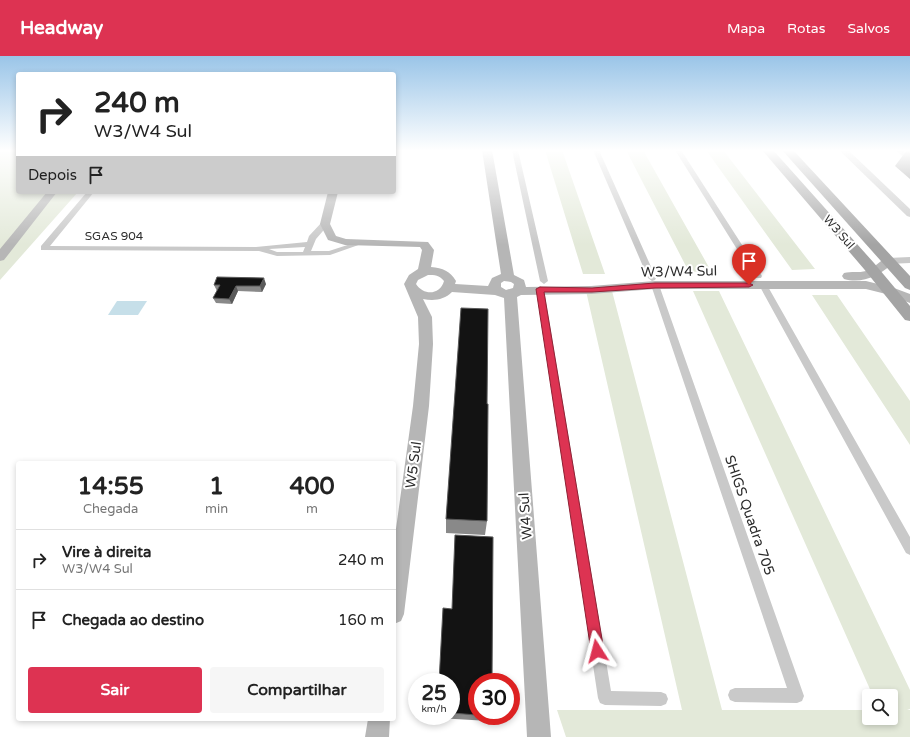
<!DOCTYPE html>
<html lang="pt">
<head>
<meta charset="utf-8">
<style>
	:root { --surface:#fff; --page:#f6f6f6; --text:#222; --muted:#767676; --line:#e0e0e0; --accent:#dd3352 }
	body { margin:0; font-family:"Varela Round",sans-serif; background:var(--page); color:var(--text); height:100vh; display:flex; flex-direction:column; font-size:15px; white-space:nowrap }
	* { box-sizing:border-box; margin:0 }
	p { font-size:13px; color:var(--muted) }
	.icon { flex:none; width:22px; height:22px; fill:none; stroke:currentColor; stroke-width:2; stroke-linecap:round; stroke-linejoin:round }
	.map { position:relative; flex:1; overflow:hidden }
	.details { position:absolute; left:16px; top:405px; width:380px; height:260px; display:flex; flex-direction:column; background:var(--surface); border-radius:4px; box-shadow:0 2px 6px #0003 }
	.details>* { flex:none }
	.top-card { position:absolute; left:16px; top:16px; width:380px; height:122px; border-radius:4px; box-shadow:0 2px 6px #0003; background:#fff; color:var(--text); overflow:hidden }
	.fabs { position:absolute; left:862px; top:633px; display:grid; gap:8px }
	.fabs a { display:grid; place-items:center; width:36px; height:36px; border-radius:4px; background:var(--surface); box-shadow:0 2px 6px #0003; font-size:20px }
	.speed { position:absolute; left:408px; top:617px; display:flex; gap:8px; font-size:20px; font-weight:700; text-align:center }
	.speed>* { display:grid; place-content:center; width:52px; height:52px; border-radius:50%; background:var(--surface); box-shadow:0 2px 6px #0003; line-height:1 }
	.speed small { font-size:10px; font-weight:400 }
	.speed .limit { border:6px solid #d22; background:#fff; color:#111 }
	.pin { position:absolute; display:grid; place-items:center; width:34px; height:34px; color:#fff; margin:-41px -17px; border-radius:50% 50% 50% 0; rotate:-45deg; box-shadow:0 0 4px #0007 }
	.pin .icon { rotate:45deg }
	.me { position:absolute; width:44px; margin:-22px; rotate:351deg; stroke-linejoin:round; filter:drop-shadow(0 0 3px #0008) }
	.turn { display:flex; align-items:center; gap:14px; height:84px; padding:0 12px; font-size:18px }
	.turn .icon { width:52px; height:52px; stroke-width:2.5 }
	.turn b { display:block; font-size:28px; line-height:34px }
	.then { display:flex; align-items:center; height:38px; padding:0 12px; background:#0003; gap:8px; font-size:15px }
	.eta { display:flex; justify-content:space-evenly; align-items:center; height:68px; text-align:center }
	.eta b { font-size:24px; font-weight:700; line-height:28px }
	.button { display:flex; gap:8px; margin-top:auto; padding:8px 12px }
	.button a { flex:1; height:46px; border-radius:4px; background:var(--accent); color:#fff; font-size:16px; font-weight:700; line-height:46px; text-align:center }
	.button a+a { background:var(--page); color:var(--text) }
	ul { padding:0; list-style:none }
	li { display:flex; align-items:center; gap:12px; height:60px; padding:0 12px; border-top:1px solid var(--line) }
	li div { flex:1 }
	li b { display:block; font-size:15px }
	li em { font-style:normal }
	header { display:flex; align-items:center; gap:24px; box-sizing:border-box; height:56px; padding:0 20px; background:var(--accent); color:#fff }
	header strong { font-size:19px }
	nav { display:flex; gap:22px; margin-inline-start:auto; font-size:14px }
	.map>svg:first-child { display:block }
</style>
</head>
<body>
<header>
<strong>Headway</strong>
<nav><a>Mapa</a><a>Rotas</a><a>Salvos</a></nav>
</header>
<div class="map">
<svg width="910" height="681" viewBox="0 0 910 681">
	<rect width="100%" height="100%" fill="#fff"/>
	<path fill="#e3e9d9" d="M 0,94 L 18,94 L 18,136 L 78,136 L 0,224 Z
		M 545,94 L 562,94 L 605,218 L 583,218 Z
		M 626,94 L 643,94 L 711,215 L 689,216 Z
		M 706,94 L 723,94 L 815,213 L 792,214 Z
		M 586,235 L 612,235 L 722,654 L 869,654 L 869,662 L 891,662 L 891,640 L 873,640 L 693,235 L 719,235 L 910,634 L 910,653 L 907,654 L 910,654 L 910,681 L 566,681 L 557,654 L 682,654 Z
		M 812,239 L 837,239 L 910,345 L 910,389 Z"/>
	<path fill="#c6dfe9" d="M 117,245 L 147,245 L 138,259 L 108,259 Z"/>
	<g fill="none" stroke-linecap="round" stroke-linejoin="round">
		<path fill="#c9c9c9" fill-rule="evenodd" d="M 512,94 L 518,94 L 548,225 L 544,228 L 540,225 Z
			M 593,94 L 599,94 L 656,222 L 655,224 L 652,225 L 648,222 Z
			M 675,94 L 681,94 L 762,220 L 761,222 L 755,222 Z
			M 895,94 L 902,94 L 910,101 L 910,106 Z
			M 87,136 L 94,136 L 50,190 L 256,191 L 307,186 L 309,180 L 322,166 L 325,166 L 329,168 L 316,183 L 311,195 L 329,195 L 363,184 L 367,186 L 330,199 L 277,200 L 259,195 L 41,194 L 41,190 ZM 305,191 L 303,196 L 277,196 L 269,193 Z
			M 655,226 L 659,229 L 804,640 L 802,645 L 797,647 L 735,646 L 730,644 L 728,639 L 730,634 L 735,632 L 787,632 L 651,229 Z
			M 763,226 L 767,229 L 910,481 L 910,499 L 906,497 L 759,229 Z
			M 540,230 L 544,233 L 611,635 L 661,636 L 666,638 L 668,643 L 666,648 L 661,650 L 605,649 L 600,647 L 598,642 L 536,233 Z"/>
		<path fill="#c9c9c9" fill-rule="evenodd" d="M 839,94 L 848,94 L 910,153 L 910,161 L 907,160 Z
			M 910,201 L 910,207 L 888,208 L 883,205 L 888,202 Z"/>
		<path fill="#b6b6b6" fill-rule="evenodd" d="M 482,94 L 492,94 L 514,219 L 524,224 L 526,231 L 591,230 L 655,225 L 866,225 L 894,232 L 910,238 L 910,247 L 886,238 L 866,233 L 655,233 L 591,238 L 521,239 L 517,241 L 551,681 L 527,681 L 504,242 L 495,239 L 452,236 C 444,244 434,245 423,243 L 432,261 L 433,288 L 429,350 L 404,558 L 401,565 L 394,568 L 394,487 L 413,350 L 419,288 L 418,261 L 404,228 L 409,219 L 418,213 L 422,194 L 420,191 L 345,189 L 328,184 L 320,168 L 328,136 L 338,136 L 330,168 L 336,180 L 346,183 L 428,186 L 434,194 L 431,211 C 443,212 450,215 456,225 L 455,228 L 488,230 L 492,222 L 501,218 ZM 428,219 C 435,219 439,219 444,225 C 440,239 424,240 416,228 L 418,224 ZM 504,225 L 511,226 L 514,228 L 513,232 L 506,234 L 501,231 L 501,227 Z
			M 47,136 L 57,136 L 4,204 L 0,205 L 0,193 Z
			M 888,201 L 892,202 L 894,205 L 892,208 C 879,220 862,228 844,223 L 842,220 L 844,217 C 851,215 859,217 866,215 C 875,212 880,204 888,201 Z
			M 368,663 L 390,663 L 389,681 L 365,681 Z"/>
		<path fill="#a4a4a4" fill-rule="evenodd" d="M 762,94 L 773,94 L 874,207 L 910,250 L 910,265 L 905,264 L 864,213 Z
			M 782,94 L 793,94 L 910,220 L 910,234 L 905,232 Z"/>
	</g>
	<path fill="#898989" d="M 907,94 L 910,94 L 910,123 L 895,110 Z
		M 266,228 L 262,236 L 238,235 L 232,248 L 216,247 L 213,242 L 217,235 L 214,229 Z
		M 487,348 L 487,465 L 485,479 L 446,477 L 446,463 Z
		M 451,626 L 477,626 L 477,660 L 492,660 L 489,665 L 438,662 L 438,660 L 451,660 Z"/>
	<path fill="#5a5a5a" d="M 264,222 L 266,228 L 262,236 L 260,230 Z
		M 236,230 L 238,235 L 232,248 L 229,243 Z"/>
	<path fill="#131313" stroke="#5a5a5a" d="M 217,221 L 264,222 L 260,230 L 236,230 L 229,243 L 213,242 L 220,229 L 214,229 Z
		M 461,252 L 488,253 L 487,348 L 488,348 L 487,465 L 446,463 Z
		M 455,479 L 493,481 L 492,626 L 477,626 L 477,659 L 451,657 L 451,626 L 439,626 L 443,552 L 452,553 Z"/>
	<linearGradient id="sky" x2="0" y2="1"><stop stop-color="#9ac5e8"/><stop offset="0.5" stop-color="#fff"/><stop offset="1" stop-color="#fff" stop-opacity="0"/></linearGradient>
	<rect width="910" height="189" fill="url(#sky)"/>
	<path fill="#dd3352" stroke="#902135" d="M 655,227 L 749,227 L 753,229 L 749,231 L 655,232 L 592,236 L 544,236 L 604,595 L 602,600 L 597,601 L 593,600 L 591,595 L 536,233 L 540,231 L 592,232 Z"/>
	<g text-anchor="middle" stroke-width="4" stroke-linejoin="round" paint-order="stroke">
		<g font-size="12" fill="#2c2c2c" stroke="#fff">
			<text transform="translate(839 176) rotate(49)" y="4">W3 Sul</text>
			<text x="114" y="184">SGAS 904</text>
		</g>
		<g font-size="14" fill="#2c2c2c" stroke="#fff">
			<text transform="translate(679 215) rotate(-1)" y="5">W3/W4 Sul</text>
			<text transform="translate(413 409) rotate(-82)" y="5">W5 Sul</text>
			<text transform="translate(750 459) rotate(71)" y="5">SHIGS Quadra 705</text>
			<text transform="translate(525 460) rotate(-94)" y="5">W4 Sul</text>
		</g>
	</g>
</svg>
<div class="fabs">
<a><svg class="icon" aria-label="search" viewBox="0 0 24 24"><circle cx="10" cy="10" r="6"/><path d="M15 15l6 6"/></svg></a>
</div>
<div class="speed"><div>25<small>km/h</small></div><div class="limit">30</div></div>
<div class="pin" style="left:749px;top:229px;background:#d93025"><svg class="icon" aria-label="arrive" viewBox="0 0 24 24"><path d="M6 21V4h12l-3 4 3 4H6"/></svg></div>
<svg class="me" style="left:597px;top:595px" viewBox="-20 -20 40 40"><path d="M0-17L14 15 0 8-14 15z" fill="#dd3352" stroke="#fff" stroke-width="4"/></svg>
<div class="top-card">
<div class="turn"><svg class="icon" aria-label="right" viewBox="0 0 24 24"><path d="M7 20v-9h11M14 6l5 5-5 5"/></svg><div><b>240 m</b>W3/W4 Sul</div></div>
<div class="then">Depois<svg class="icon" aria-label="arrive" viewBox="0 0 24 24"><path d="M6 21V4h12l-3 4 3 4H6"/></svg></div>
</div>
<section class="details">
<div class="eta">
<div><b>14:55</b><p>Chegada</p></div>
<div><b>1</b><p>min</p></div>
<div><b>400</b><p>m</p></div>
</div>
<ul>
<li><svg class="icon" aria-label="right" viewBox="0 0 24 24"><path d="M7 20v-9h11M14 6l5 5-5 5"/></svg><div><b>Vire à direita</b><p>W3/W4 Sul</p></div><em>240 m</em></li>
<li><svg class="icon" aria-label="arrive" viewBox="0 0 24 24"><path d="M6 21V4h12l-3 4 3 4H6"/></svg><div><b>Chegada ao destino</b></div><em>160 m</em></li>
</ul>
<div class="button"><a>Sair</a><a>Compartilhar</a></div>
</section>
</div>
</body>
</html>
